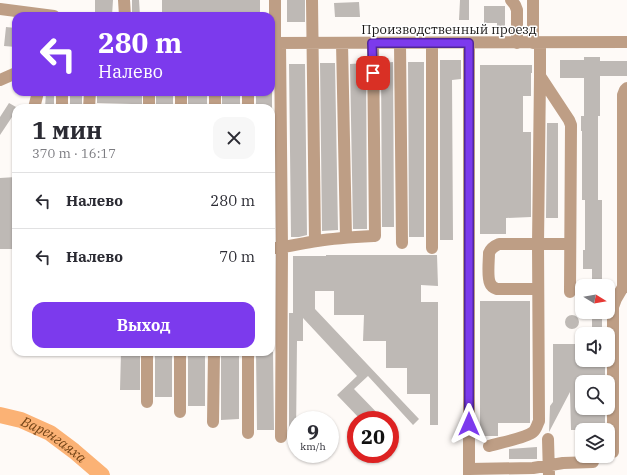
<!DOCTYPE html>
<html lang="ru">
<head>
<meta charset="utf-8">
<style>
	:root { --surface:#fff; --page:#f7f7f7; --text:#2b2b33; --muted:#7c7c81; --line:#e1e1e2; --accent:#7c3aed }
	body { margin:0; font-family:"IBM Plex Serif",serif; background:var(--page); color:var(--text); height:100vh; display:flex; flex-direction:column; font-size:15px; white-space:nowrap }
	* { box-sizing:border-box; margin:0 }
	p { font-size:13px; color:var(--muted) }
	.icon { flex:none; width:22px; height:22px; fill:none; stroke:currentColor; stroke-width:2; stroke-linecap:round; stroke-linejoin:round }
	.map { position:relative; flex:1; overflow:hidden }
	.side { position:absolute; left:12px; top:104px; width:263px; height:252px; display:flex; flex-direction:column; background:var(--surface); border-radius:12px; box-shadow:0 1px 3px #0004 }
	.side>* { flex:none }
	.top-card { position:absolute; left:12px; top:12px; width:263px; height:84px; border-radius:12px; box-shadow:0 1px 3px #0004; background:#7c3aed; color:#fff; overflow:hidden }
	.needle { width:26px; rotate:101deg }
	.tools { position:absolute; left:575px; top:279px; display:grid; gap:8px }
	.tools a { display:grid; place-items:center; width:40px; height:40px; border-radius:8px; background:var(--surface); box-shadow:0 1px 3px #0004; font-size:20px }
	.speed { position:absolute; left:287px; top:411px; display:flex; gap:8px; font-size:20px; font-weight:700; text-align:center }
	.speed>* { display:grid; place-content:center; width:52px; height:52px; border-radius:50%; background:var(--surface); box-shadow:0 1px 3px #0004; line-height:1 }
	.speed small { font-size:10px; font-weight:400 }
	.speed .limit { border:6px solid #d22; background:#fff; color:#111 }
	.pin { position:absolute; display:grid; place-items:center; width:34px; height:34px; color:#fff; margin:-17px; border-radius:8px; box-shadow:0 2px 6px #0006 }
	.me { position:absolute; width:44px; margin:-22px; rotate:0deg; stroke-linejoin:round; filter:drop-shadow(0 0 3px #0008) }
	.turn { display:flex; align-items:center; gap:14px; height:84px; padding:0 20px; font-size:18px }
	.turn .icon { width:52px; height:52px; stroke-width:2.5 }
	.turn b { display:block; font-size:28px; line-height:34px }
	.round { display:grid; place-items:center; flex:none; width:42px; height:42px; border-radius:12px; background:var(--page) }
	.summary { display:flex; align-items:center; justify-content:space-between; height:68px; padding:0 20px }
	h1 { font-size:24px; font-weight:700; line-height:30px }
	.cta { display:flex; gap:8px; margin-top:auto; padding:8px 20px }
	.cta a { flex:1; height:46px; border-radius:12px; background:var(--accent); color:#fff; font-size:16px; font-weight:700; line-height:46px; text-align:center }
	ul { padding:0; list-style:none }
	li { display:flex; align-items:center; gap:12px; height:56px; padding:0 20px; border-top:1px solid var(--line) }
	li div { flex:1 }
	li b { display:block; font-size:15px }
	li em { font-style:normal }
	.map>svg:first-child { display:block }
</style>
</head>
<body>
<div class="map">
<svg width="627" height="475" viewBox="0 0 627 475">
	<rect width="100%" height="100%" fill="#fefaf7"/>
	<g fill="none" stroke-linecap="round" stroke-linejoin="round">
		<path stroke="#fbb275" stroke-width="16" id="s1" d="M 0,415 L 21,420 L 50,433 L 74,451 L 102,475"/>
	</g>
	<path fill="#beb9b5" d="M 95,0 L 113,0 L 112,16 L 95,15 Z
		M 132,0 L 139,0 L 140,16 L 132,16 Z
		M 162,0 L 260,0 L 260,16 L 162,16 Z
		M 287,0 L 305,0 L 305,22 L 287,22 Z
		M 460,0 L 469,0 L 469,20 L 459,20 Z
		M 359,2 L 360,17 L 335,17 L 334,3 Z
		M 484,6 L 505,6 L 505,26 L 497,26 L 497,23 L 484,23 Z
		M 6,27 L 16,28 L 16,47 L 4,46 Z
		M 584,57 L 600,57 L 600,61 L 627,61 L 627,76 L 600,76 L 600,116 L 598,116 L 598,200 L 602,200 L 602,286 L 592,286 L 592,269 L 583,269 L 583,250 L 585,250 L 585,200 L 582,200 L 582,131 L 581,131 L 581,116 L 584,116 L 584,78 L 560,78 L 560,60 L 584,60 Z
		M 440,60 L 461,60 L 461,79 L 452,80 L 453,240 L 440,240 Z
		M 393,62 L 394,227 L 382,227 L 381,63 Z
		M 408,62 L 424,62 L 424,237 L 409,237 Z
		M 320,63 L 335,63 L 338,230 L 322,231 Z
		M 366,63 L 367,229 L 353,229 L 350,64 Z
		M 289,64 L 305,64 L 307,235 L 299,237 L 291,237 Z
		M 480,65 L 532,65 L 532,73 L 531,73 L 531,96 L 523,96 L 523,132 L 531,132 L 531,217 L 506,218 L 506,234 L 480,234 Z
		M 46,92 L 54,92 L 54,108 L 45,108 Z
		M 70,92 L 82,92 L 82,108 L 70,108 Z
		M 132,92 L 142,92 L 142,108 L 132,108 L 132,104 L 97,103 L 97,94 L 132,95 Z
		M 156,92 L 173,92 L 173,108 L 156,108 Z
		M 188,92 L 207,92 L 207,108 L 188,108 Z
		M 222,92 L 240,92 L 240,108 L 222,108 Z
		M 256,92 L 272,92 L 272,108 L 256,108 Z
		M 9,103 L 16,107 L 16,111 L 0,135 L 0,117 Z
		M 547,123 L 558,123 L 558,218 L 546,218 Z
		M 16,177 L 16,249 L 0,249 L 0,178 Z
		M 326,255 L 437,255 L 438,286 L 421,285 L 421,302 L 438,302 L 438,425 L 430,425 L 430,394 L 407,394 L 407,368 L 386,368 L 386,341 L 363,341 L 364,315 L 334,315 L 334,291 L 315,291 L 315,309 L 419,419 L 413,425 L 368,376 L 354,389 L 384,420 L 361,420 L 337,395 L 357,376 L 303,318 L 303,341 L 297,341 L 296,435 L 289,435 L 289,313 L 293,313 L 293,256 L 326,256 Z
		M 480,301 L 530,301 L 530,423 L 498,423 L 498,436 L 480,436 Z
		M 592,312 L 602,312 L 602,334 L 592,334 Z
		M565 322a7 7 0 1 1 14 0a7 7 0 1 1-14 0Z
		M 553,344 L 582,344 L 582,360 L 605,360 L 605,382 L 582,382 L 582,412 L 605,411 L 605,430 L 571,430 L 570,392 L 549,432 L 550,406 L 553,402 Z
		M 121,352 L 140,352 L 140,390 L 120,390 Z
		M 155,352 L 172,352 L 172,397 L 155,397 Z
		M 188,352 L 205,352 L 205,406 L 188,406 Z
		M 221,352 L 239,352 L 239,419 L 221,420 Z
		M 256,352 L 273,352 L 274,430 L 257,430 Z
		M 537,447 L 537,459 L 509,459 L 509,449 Z"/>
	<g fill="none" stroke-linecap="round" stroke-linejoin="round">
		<path stroke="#be9e85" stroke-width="12" d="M 124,0 L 125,16
			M 275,0 L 275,44
			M 312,0 L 315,241
			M 511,0 L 515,5 L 517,10 L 517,43
			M 0,9 L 54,16
			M 271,43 L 627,42
			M 280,43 L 282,248 L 281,437
			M 342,43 L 346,237
			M 400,43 L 402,243
			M 432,43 L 432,248
			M 469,43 L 469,475
			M 533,43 L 533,0
			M 540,43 L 540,76 L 569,120 L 571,125 L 570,292
			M 0,80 L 16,73
			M 627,88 L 625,90 L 623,95 L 623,287 L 627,287
			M 248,92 L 248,108
			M 34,108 L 38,92
			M 62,108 L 62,92
			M 89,108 L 90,92
			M 149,108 L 149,92
			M 181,108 L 181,92
			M 215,108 L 215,92
			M 271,248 C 287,248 301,243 317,241 C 336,238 356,237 375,236 L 373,43
			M 538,289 L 497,289 C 494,288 491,286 490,283 C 487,277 489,260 489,253 C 491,248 494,246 499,244 L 570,244
			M 147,402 L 147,352
			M 180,412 L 180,352
			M 213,422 L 214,352
			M 248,433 L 248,352
			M 548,439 L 549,475
			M 489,446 C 499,443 526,438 533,432 C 536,430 537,425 539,421 L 538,244 L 540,76
			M 613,452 L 613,307 L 616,299 L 623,287
			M 469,469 L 533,468 L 563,463 L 593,462"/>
	</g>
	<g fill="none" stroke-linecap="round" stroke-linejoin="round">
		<g stroke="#51269a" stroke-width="10">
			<path id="route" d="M 373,73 L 372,43 L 469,43 L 469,424"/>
		</g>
		<use href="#route" stroke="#7c3aed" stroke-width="7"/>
	</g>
	<g text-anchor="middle" stroke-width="3" stroke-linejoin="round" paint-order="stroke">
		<g font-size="13" fill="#171514" stroke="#fff">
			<text x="449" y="34">Производственный проезд</text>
		</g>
		<g font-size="14" font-style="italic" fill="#724316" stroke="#fff">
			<text dy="5" stroke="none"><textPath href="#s1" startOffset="60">Варенгаяха</textPath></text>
		</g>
	</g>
</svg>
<div class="tools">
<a><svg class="needle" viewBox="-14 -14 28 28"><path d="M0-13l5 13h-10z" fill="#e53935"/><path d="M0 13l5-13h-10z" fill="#7c7c81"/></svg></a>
<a><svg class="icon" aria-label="sound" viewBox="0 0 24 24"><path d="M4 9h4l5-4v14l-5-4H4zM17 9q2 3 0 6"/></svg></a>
<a><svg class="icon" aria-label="search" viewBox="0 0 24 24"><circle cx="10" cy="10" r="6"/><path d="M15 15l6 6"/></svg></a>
<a><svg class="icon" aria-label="layers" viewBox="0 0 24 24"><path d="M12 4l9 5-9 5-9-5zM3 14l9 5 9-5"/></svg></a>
</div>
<div class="speed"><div>9<small>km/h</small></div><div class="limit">20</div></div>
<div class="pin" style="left:373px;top:73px;background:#d93025"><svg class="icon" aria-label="arrive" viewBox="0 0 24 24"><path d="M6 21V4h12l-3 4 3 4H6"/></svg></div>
<svg class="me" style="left:469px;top:424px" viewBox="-20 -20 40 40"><path d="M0-17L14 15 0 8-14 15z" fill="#7c3aed" stroke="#fff" stroke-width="4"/></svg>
<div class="top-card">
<div class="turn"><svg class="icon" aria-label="left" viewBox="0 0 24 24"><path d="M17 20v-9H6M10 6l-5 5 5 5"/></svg><div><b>280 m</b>Налево</div></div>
</div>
<section class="side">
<div class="summary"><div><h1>1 мин</h1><p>370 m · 16:17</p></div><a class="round"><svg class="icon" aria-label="close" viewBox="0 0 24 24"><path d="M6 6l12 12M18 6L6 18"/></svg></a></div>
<ul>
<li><svg class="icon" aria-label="left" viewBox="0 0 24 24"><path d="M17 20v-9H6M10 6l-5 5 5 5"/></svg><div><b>Налево</b></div><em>280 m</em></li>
<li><svg class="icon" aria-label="left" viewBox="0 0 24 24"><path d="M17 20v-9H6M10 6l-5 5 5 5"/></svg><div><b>Налево</b></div><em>70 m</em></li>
</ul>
<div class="cta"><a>Выход</a></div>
</section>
</div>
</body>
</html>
